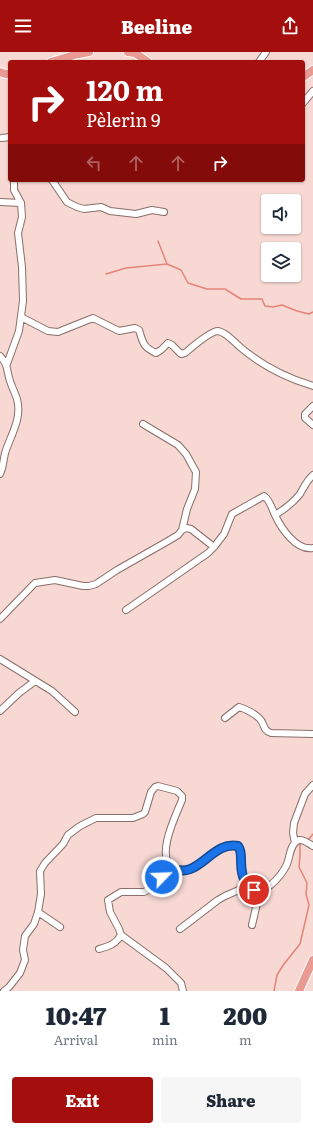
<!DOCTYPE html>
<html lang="en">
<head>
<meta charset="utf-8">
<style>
	:root { --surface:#fff; --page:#f6f6f7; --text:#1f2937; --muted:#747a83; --accent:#a40e0c }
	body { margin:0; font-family:Literata,serif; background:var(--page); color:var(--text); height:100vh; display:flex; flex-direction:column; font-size:15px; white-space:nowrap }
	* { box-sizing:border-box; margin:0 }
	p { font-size:13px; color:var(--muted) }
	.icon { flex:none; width:22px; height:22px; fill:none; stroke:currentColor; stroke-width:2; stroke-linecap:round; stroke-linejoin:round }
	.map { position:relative; height:939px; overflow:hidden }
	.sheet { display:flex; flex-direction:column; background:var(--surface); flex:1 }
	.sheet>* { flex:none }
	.banner { position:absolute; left:8px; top:8px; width:297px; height:122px; border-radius:4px; box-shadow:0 1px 3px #0004; background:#a40e0c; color:#fff; overflow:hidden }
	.fabs { position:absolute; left:261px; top:142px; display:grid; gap:8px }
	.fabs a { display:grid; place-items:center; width:40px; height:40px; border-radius:4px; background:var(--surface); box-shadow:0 1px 3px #0004; font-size:20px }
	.pin { position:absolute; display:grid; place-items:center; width:34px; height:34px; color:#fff; margin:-17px; border:2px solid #fff; border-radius:50%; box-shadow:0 1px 4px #0007 }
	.me { position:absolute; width:44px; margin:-22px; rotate:66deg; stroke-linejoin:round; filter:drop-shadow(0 0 3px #0008) }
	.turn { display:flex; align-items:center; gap:14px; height:84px; padding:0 12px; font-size:18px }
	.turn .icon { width:52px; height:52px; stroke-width:2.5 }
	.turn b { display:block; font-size:28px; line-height:34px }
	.lanes { display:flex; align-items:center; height:38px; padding:0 12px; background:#0003; justify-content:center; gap:20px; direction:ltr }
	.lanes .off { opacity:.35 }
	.eta { display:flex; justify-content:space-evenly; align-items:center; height:68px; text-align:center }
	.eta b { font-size:24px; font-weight:800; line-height:28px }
	.cta { display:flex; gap:8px; margin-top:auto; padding:8px 12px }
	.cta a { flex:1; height:46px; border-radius:4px; background:var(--accent); color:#fff; font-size:16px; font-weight:800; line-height:46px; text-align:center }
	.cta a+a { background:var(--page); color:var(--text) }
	header { display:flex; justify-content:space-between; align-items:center; height:52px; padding:0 12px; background:var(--accent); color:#fff; font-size:18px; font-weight:800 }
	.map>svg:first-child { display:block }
</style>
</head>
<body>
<header><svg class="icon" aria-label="menu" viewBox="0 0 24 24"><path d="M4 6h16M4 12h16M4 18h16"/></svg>Beeline<svg class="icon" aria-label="share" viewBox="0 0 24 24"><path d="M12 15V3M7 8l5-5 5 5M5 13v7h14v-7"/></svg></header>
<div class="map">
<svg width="313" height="939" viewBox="0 0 313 939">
	<rect width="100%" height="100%" fill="#f7d8d3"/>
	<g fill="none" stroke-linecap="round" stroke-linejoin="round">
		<path stroke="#e68477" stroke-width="1.5" d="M 158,189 L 167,212 L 181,218 L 188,231 L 207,237 L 225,237 L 241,247 L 262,247 L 265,254 L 273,255 L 282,253 L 297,259 L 309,262 L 313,260
			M 106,222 L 126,216 L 167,212
			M 308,788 L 313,782
			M 274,939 L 277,923 L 284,912 L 300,892 L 309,853 L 306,842 L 307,831 L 299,815 L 300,804 L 300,792 L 301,791"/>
		<g stroke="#896e69" stroke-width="8">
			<path id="minor" d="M 259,10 L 266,0
				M 303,51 L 313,39
				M 2,86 L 10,85
				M 14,128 L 14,138 L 21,151
				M 52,128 L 67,150 L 77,155 L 84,157 L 101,155 L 110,159 L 136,162 L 152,158 L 164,160
				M 0,150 L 21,151 L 22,165 L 18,181 L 22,215 L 23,249 L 19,279 L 7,312
				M 21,265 L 48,279 L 58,280 L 93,266 L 119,279 L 135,276 L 139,278 C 143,291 143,295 156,301 L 161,298 L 168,291 L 172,293 L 181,302 L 185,301 C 191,296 210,279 218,279 C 226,280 234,290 240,295 C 261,313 287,326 313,334
				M 0,304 C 9,314 6,317 10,329 C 12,335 15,341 17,347 C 22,366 12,381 6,398 C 3,406 4,414 0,422
				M 313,354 L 305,362 L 305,366 L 313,373
				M 143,372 L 178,393 L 186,402 L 196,420 L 195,437 L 187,457 L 182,478
				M 275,463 C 285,457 293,451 300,442 C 304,435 307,428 313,423
				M 126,558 L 152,540 L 208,501 L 214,495 L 224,482 L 232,462 L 264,444 C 270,448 272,457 275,463 C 281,476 296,499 313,496
				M 0,567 L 35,531 L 55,528 L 83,534 L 89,534 L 96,532 L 117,518 L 168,489 L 178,483 L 182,478 L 186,476 L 191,477 L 214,495
				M 0,607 L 52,639 L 75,660
				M 0,659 L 19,641 L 35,629
				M 225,666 L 239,655 C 246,657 255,662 259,666 C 265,671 262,678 271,681 L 313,682
				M 295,791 L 293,781 L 294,771 L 305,742 L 313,733
				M 38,860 L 60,875
				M 252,873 L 260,838
				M 180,877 L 218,848 L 225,844 L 248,834
				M 121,883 L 166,916 L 181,931 L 183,939
				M 99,897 C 109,894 115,893 121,883 L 119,877 L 110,860 L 108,848 L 121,840 L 144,840 L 150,837 L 170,815
				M 4,939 L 9,935 L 20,921 L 25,908 L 23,898 L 25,884 L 34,872 L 38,860 L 41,842 L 40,819 L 45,811 L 63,792 L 68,783 L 80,774 L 96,766 L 133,766 L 143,762 L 145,760 L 151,740 L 155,735 L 158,734 L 177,739 L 182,744 L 182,748 C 176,763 154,806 174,817 C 180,820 187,819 192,816 C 207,808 219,790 238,794 C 245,804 238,821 248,833 C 261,849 282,824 287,812 C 290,805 290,791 299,788 C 304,787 309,792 313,794"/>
		</g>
		<g stroke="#fff" stroke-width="10">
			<path id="major" d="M 128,0 L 135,1 L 148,10
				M 51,10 L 78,2 L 89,0
				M 0,20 L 6,22 L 10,22
				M 303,25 L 313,18
				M 299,939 L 313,908"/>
		</g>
		<use href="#minor" stroke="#fff" stroke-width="6"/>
		<use href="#major" stroke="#e99a92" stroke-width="8"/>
	</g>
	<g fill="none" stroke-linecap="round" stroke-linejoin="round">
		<g stroke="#114b97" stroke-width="10">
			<path id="route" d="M 162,825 L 170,815 C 198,831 211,788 238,794 C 241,798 241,802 241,807 C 241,820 242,830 254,838"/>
		</g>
		<use href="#route" stroke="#1a73e8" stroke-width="7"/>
	</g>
</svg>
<div class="fabs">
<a><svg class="icon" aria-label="sound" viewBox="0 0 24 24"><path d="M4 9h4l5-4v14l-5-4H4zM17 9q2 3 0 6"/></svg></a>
<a><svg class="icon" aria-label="layers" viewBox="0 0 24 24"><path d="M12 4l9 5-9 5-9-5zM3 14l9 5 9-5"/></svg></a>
</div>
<div class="pin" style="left:254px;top:838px;background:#d93025"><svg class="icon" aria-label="arrive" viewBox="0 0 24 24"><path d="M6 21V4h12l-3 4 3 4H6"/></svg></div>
<svg class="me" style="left:162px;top:825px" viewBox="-20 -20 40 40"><circle r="17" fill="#1a73e8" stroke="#fff" stroke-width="3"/><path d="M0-11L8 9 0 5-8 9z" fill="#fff"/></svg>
<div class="banner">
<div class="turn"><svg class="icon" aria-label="right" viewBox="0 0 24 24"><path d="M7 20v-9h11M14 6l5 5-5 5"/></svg><div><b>120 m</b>Pèlerin 9</div></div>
<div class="lanes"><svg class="icon off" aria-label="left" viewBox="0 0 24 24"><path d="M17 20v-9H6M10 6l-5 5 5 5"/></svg><svg class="icon off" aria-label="ahead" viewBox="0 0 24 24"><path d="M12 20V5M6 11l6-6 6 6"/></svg><svg class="icon off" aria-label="ahead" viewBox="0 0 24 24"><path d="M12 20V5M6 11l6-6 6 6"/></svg><svg class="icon" aria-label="right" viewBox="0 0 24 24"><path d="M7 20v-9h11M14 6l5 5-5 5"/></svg></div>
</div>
</div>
<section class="sheet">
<div class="eta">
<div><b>10:47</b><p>Arrival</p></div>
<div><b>1</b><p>min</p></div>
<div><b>200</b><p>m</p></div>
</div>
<div class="cta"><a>Exit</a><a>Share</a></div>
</section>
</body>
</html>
